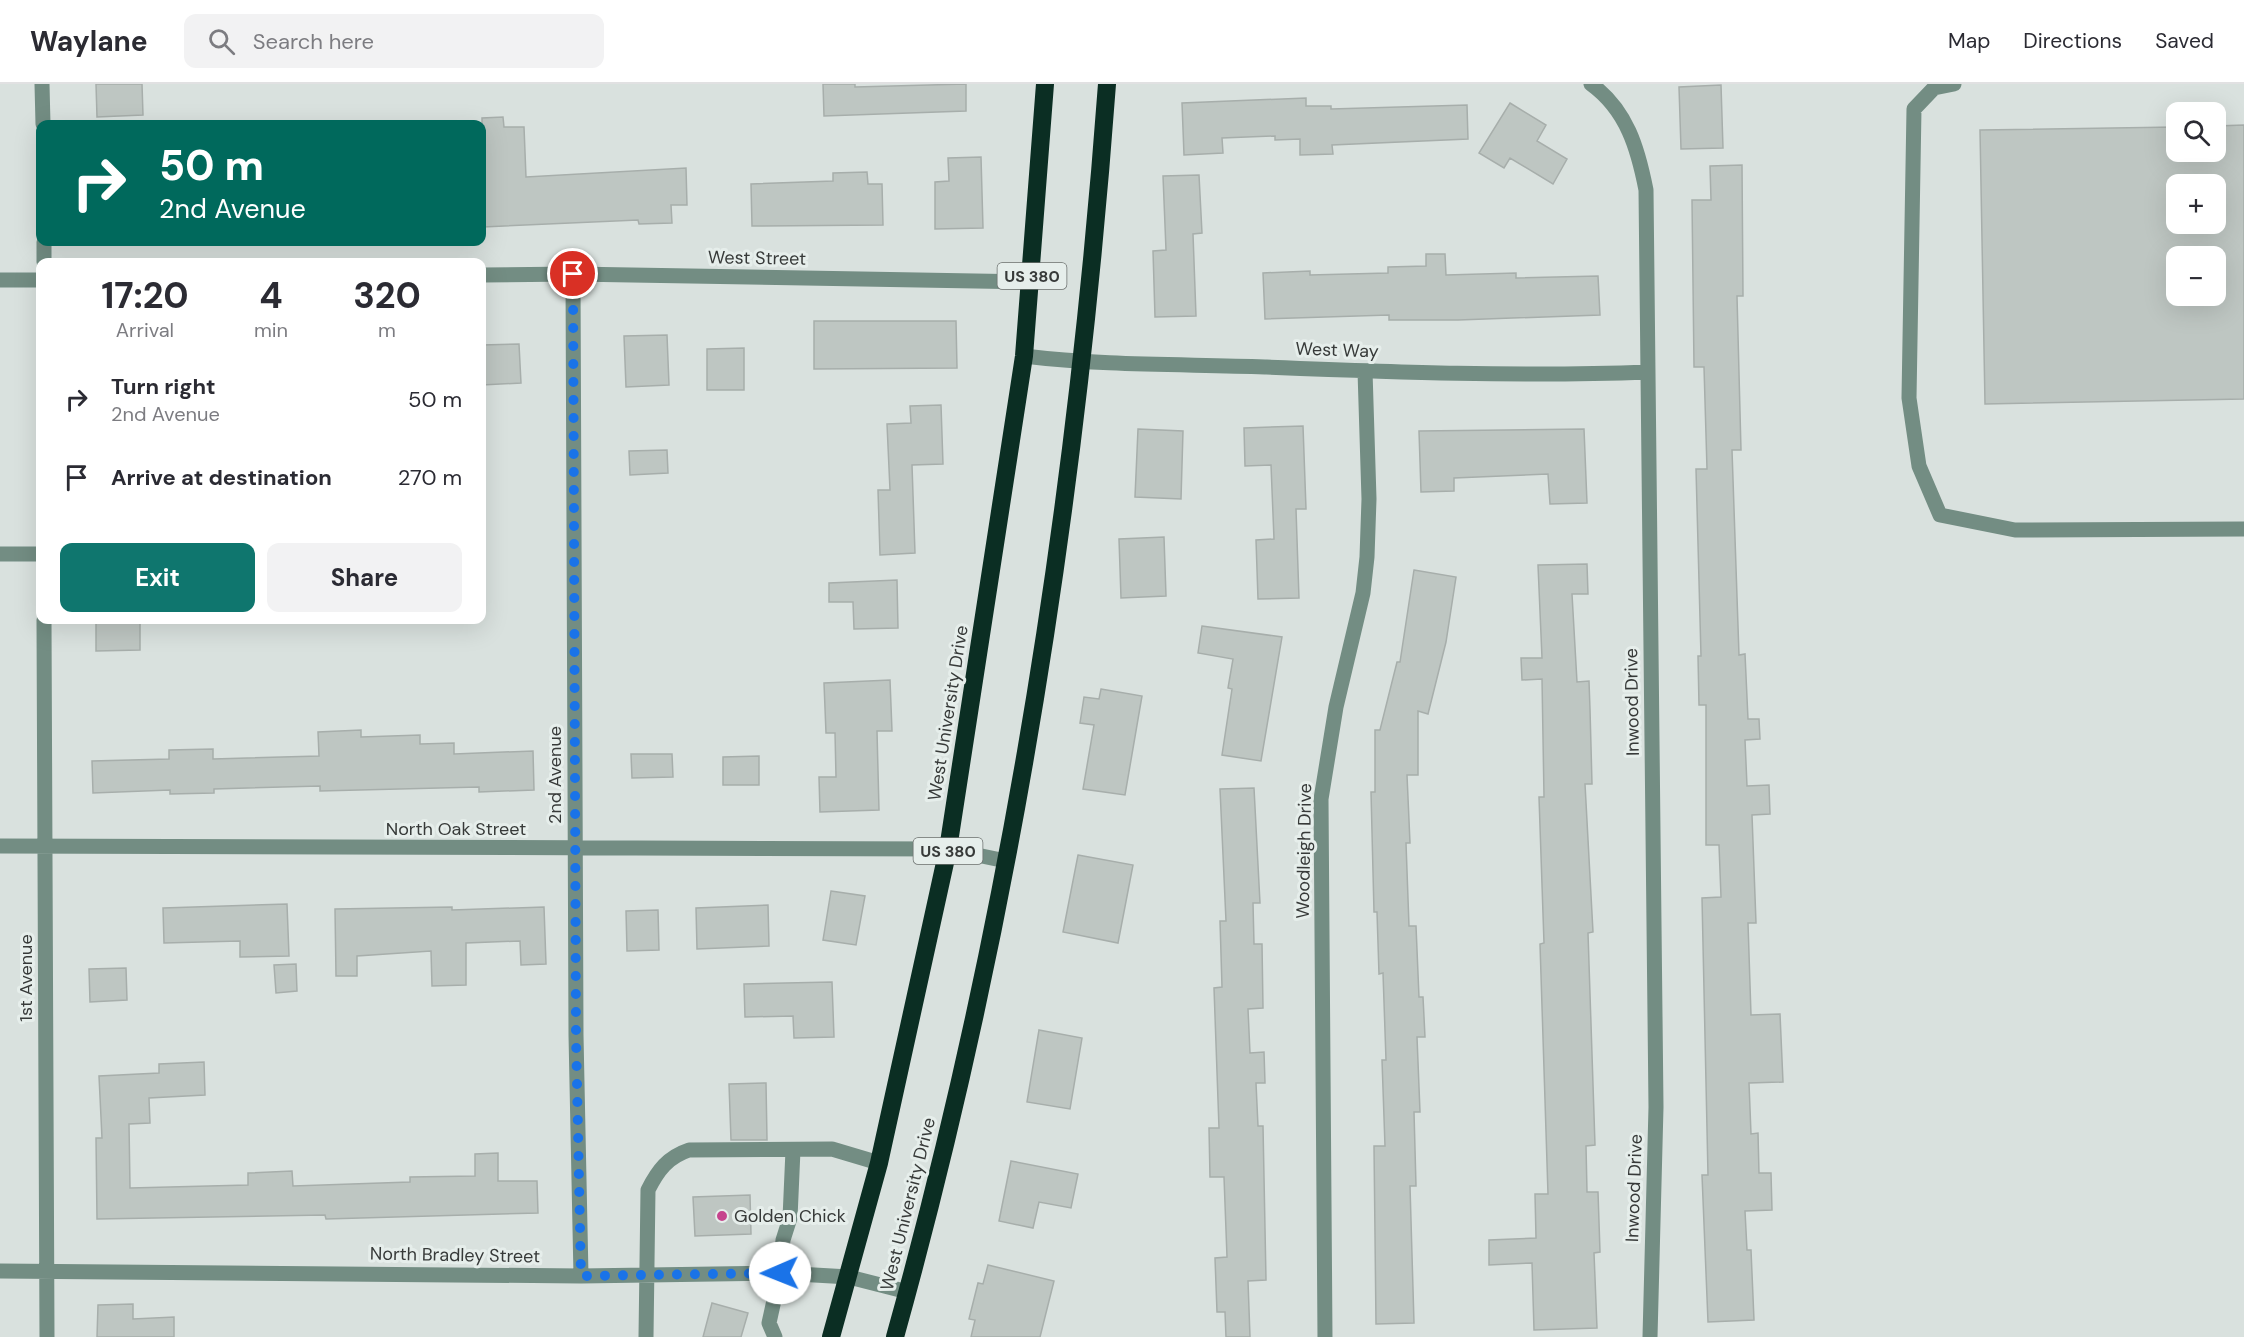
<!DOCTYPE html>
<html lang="en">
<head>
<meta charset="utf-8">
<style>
	:root { --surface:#fff; --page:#f2f2f3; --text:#2b2b33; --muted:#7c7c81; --line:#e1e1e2; --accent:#0f766e }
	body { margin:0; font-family:"DM Sans",sans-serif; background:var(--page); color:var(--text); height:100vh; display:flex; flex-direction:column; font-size:22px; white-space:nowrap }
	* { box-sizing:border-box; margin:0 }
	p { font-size:20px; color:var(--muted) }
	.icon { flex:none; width:33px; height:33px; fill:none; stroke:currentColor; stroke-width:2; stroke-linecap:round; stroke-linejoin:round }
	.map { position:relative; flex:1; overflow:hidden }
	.side { position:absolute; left:36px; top:174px; width:450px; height:366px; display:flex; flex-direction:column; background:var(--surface); border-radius:12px; box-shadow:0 6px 24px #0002 }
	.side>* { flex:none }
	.top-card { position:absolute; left:36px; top:36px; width:450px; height:126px; border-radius:12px; box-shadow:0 6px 24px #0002; background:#00695c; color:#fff; overflow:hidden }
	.buttons { position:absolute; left:2166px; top:18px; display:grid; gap:12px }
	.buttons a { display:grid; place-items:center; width:60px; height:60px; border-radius:12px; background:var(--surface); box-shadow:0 6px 24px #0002; font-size:30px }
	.pin { position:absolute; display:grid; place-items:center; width:51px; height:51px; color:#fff; margin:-26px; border:3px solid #fff; border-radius:50%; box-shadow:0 2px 6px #0007 }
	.me { position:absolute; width:66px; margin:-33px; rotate:269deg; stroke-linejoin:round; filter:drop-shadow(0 0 4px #0008) }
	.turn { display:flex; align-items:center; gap:21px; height:126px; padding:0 24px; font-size:27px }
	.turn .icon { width:78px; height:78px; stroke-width:2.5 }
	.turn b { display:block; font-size:42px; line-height:51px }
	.eta { display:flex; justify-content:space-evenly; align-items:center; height:102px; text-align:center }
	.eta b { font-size:36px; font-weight:700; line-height:42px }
	.action { display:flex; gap:12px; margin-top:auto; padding:12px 24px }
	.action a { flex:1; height:69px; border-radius:12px; background:var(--accent); color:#fff; font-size:24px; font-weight:700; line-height:69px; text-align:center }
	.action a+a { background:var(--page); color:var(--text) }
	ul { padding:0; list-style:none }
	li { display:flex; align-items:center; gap:18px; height:78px; padding:0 24px }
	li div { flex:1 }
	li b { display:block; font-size:22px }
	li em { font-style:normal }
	header { display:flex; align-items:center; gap:36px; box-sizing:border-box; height:84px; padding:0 30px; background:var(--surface); border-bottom:2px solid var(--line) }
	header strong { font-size:28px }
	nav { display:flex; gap:33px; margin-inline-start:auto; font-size:21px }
	.search { width:420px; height:54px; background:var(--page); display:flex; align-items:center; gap:15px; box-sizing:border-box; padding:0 21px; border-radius:12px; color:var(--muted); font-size:22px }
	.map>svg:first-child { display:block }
</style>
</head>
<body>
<header>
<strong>Waylane</strong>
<div class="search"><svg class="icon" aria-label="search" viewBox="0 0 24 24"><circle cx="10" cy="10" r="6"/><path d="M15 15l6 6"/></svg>Search here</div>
<nav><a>Map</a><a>Directions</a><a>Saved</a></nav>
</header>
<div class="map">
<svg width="2244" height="1253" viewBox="0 0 2244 1253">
	<rect width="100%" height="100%" fill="#d9e1de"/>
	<path fill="#bec6c2" stroke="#a7aeab" stroke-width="1.5" fill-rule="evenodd" d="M 96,0 L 142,0 L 143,31 L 97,33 Z
		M 823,0 L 855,0 L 855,3 L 966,0 L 966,27 L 824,32 Z
		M 1721,1 L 1723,64 L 1681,65 L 1679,3 Z
		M 1306,14 L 1306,22 L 1331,22 L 1331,25 L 1467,21 L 1468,55 L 1332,61 L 1333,70 L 1300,71 L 1300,55 L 1275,56 L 1275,52 L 1222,54 L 1223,69 L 1184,71 L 1182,19 Z
		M 1510,19 L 1546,41 L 1537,57 L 1567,75 L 1553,100 L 1510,74 L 1504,84 L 1479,69 Z
		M 503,33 L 504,43 L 524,43 L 526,93 L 686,84 L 687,121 L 671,121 L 672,139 L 639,140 L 638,136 L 483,143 L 482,34 Z
		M 2244,41 L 2244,315 L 1985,320 L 1980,46 L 2176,43 L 2176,68 L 2216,68 L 2216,42 ZM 2176,100 L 2216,100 L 2216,140 L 2176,140 ZM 2176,172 L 2216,172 L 2216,212 L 2176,212 Z
		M 981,73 L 983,144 L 935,145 L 935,98 L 949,97 L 948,74 Z
		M 1742,81 L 1743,212 L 1737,212 L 1741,366 L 1732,366 L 1739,571 L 1745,570 L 1748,635 L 1759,635 L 1760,655 L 1745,656 L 1747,702 L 1769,701 L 1770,730 L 1752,731 L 1756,839 L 1748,839 L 1751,931 L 1780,930 L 1783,998 L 1749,999 L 1751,1050 L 1758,1049 L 1759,1089 L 1771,1089 L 1772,1126 L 1745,1127 L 1747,1166 L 1751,1166 L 1754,1236 L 1708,1238 L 1702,1091 L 1708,1091 L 1702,814 L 1721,813 L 1719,761 L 1706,761 L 1706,621 L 1699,621 L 1698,572 L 1701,572 L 1696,385 L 1707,385 L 1704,283 L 1694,283 L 1692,116 L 1711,116 L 1710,82 Z
		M 867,88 L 868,100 L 882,100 L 883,141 L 752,142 L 751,100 L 833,97 L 833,89 Z
		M 1199,91 L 1202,149 L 1193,150 L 1196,232 L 1155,233 L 1153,167 L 1166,166 L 1163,92 Z
		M 1426,170 L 1445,170 L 1446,191 L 1516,189 L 1516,194 L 1598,192 L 1600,231 L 1458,236 L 1389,236 L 1389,231 L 1265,235 L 1263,189 L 1310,187 L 1310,191 L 1388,189 L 1388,183 L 1426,182 Z
		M 814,237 L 956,237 L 957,284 L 814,285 Z
		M 667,251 L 669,301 L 626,303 L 624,252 Z
		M 519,260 L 521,299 L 482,301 L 482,261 Z
		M 744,264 L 744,306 L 707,306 L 707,265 Z
		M 941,321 L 943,380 L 912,381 L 915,469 L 880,471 L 878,406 L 890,406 L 887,340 L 911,339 L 910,322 Z
		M 1303,342 L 1306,425 L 1296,425 L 1299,514 L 1258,515 L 1256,456 L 1274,455 L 1271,381 L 1245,382 L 1244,344 Z
		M 1138,345 L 1183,347 L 1181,415 L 1135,413 Z
		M 1584,345 L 1587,419 L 1550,420 L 1548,390 L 1454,394 L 1454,407 L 1421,408 L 1419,347 Z
		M 667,366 L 668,389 L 630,391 L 629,367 Z
		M 1164,453 L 1166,512 L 1121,514 L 1119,455 Z
		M 1587,480 L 1588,510 L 1572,510 L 1577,598 L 1589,597 L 1590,625 L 1592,700 L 1585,700 L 1593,848 L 1588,849 L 1595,1061 L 1586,1062 L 1587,1108 L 1598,1108 L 1600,1168 L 1594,1169 L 1597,1244 L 1534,1246 L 1532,1179 L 1489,1181 L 1489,1156 L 1536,1154 L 1535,1110 L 1548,1110 L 1540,860 L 1544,859 L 1539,713 L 1544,713 L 1542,595 L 1522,596 L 1521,574 L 1542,574 L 1538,481 Z
		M 1414,486 L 1456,493 L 1446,558 L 1428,630 L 1418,627 L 1418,691 L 1407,691 L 1410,759 L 1406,759 L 1409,842 L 1416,842 L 1419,913 L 1423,913 L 1425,953 L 1417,953 L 1420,1028 L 1414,1028 L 1416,1102 L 1410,1102 L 1414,1239 L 1376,1240 L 1374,1062 L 1385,1062 L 1382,976 L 1386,976 L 1383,889 L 1379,890 L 1377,828 L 1374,828 L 1371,708 L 1375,708 L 1375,646 L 1380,646 L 1397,578 L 1400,578 Z
		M 897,496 L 898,544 L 854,545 L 853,518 L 829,518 L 829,499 Z
		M 96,536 L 140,536 L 140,566 L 96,567 Z
		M 1202,542 L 1282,553 L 1261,677 L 1222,671 L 1232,605 L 1228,604 L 1233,575 L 1198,569 Z
		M 890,596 L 892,647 L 877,647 L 879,726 L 820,728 L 819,693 L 836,693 L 835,649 L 826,649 L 824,599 Z
		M 1101,605 L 1142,612 L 1125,711 L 1083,705 L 1094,641 L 1080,639 L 1084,613 L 1099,615 Z
		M 361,646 L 361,653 L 420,651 L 420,660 L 454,659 L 454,670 L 533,667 L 534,706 L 479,708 L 479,703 L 320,707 L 320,702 L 214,705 L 214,709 L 170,710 L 170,706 L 93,709 L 92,677 L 169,675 L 169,666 L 213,665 L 213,675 L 319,672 L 318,648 Z
		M 631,670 L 672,670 L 673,693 L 632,694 Z
		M 759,672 L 759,701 L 723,701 L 723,673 Z
		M 1254,704 L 1260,819 L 1253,819 L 1254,860 L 1262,860 L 1263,924 L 1248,925 L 1250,969 L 1264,968 L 1265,999 L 1256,999 L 1258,1042 L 1263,1042 L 1266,1196 L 1248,1197 L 1250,1253 L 1226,1253 L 1225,1228 L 1217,1228 L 1215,1174 L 1227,1173 L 1224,1093 L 1210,1093 L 1209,1044 L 1219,1044 L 1214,904 L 1222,903 L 1220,837 L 1226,837 L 1220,705 Z
		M 1078,771 L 1133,781 L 1118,859 L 1063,848 Z
		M 831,807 L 865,812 L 856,861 L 823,856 Z
		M 287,820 L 289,872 L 240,873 L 240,857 L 164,859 L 163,824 Z
		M 768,821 L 769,862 L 697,865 L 696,824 Z
		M 452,823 L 452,826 L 544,823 L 546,880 L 521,881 L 520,857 L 466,859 L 466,901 L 432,902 L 431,867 L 357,872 L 357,892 L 336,892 L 335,825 Z
		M 658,826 L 659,866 L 627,867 L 626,827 Z
		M 296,880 L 297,907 L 276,909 L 274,881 Z
		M 126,884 L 127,916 L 90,918 L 89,885 Z
		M 832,898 L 834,953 L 794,954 L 793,932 L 745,933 L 744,900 Z
		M 1039,946 L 1082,954 L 1070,1025 L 1027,1018 Z
		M 204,978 L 205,1011 L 149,1014 L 150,1039 L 129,1040 L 130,1104 L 248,1101 L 248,1089 L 292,1087 L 293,1102 L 410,1098 L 410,1093 L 475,1092 L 475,1070 L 498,1069 L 498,1097 L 537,1097 L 538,1129 L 326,1135 L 325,1131 L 97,1135 L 96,1054 L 102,1054 L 99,992 L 159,989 L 159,980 Z
		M 766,999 L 767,1056 L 731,1056 L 729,1000 Z
		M 1011,1077 L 1078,1090 L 1071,1124 L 1039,1118 L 1033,1144 L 999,1137 Z
		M 750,1111 L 751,1150 L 695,1152 L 693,1113 Z
		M 988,1181 L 1054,1197 L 1040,1253 L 971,1253 L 975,1236 L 969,1235 L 978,1199 L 983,1200 Z
		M 712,1219 L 748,1229 L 741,1253 L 703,1253 Z
		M 133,1220 L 133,1235 L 174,1233 L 174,1253 L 97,1253 L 98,1221 Z"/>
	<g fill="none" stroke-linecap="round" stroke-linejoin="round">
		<path stroke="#738d83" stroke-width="15" d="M 42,0 L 43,40
			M 1591,0 C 1627,26 1638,65 1646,106 L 1656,1023 L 1650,1253
			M 1954,0 L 1934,4 L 1914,25 L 1909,314 L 1919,382 L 1940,431 L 2015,446 L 2244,445
			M 44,158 L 44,178
			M 573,190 L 576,951 L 581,1192
			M 482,191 L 573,190 L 1032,198
			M 0,196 L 40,196
			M 1024,272 C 1105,282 1185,280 1265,283 C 1393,288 1520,293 1648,288
			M 0,470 L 40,470
			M 44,536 L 47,1253
			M 0,762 L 948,765 L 1006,777
			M 0,1187 L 581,1192 L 780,1189 L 849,1193 L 908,1208
			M 646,1253 L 648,1106 C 658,1086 668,1073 689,1066 L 832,1065 L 879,1079
			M 775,1253 L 769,1239 L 780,1189 L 783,1156 L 790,1134 L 793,1066
			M 1325,1253 L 1321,715 L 1336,623 L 1363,509 L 1367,473 L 1369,415 L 1365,287"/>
		<path stroke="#0b2e23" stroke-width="18" d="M 831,1253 L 879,1079 L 948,765 L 1024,272 L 1045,0
			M 895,1253 C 1009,844 1076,423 1107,0"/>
	</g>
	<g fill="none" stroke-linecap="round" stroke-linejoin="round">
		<path stroke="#1a73e8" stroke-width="10" stroke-dasharray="0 18" d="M 573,190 L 576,951 L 581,1192 L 780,1189"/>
	</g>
	<circle fill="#c6448d" stroke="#e6eeeb" stroke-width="2" cx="722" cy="1132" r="6"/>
	<g text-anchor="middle" stroke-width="6" stroke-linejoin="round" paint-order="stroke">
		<g fill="#e6eeeb" stroke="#6c706e" stroke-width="1.5">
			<rect x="997.5" y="179" width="69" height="26" rx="4.5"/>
			<rect x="913.5" y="754" width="69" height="26" rx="4.5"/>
		</g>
		<g font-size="16" font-weight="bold" fill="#373a39">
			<text x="1032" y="198">US 380</text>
			<text x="948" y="773">US 380</text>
		</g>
		<g font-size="18" fill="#373a39" stroke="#e6eeeb">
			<text transform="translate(757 174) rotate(1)" y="6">West Street</text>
			<text transform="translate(1337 266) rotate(2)" y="6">West Way</text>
			<text transform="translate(1632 618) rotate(-91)" y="6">Inwood Drive</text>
			<text transform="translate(948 629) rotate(-81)" y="6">West University Drive</text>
			<text transform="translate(555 691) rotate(-90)" y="6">2nd Avenue</text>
			<text x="456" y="751">North Oak Street</text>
			<text transform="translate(1304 767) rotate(-89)" y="6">Woodleigh Drive</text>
			<text transform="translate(26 894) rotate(-90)" y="6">1st Avenue</text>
			<text transform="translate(1634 1104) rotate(-88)" y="6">Inwood Drive</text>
			<text transform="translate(908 1120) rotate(-76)" y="6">West University Drive</text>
			<text transform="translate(455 1171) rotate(1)" y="6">North Bradley Street</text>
		</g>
		<g font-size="18" fill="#373a39" stroke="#e6eeeb" text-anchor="start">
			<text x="734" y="1138">Golden Chick</text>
		</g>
	</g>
</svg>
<div class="buttons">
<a><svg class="icon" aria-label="search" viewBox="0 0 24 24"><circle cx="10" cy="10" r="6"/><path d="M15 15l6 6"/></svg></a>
<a>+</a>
<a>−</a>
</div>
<div class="pin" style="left:573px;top:190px;background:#d93025"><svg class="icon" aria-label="arrive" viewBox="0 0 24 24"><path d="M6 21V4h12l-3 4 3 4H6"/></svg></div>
<svg class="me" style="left:780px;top:1189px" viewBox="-20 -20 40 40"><circle r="19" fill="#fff"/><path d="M0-13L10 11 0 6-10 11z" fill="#1a73e8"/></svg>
<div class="top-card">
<div class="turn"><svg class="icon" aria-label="right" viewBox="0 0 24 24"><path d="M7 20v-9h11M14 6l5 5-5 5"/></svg><div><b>50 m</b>2nd Avenue</div></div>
</div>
<section class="side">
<div class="eta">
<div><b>17:20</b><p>Arrival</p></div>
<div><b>4</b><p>min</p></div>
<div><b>320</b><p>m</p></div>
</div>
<ul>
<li><svg class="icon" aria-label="right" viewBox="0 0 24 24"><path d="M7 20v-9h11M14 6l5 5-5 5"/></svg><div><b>Turn right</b><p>2nd Avenue</p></div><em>50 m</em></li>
<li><svg class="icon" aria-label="arrive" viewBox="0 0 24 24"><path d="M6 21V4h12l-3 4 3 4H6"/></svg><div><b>Arrive at destination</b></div><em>270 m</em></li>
</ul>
<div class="action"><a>Exit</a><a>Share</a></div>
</section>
</div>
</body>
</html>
